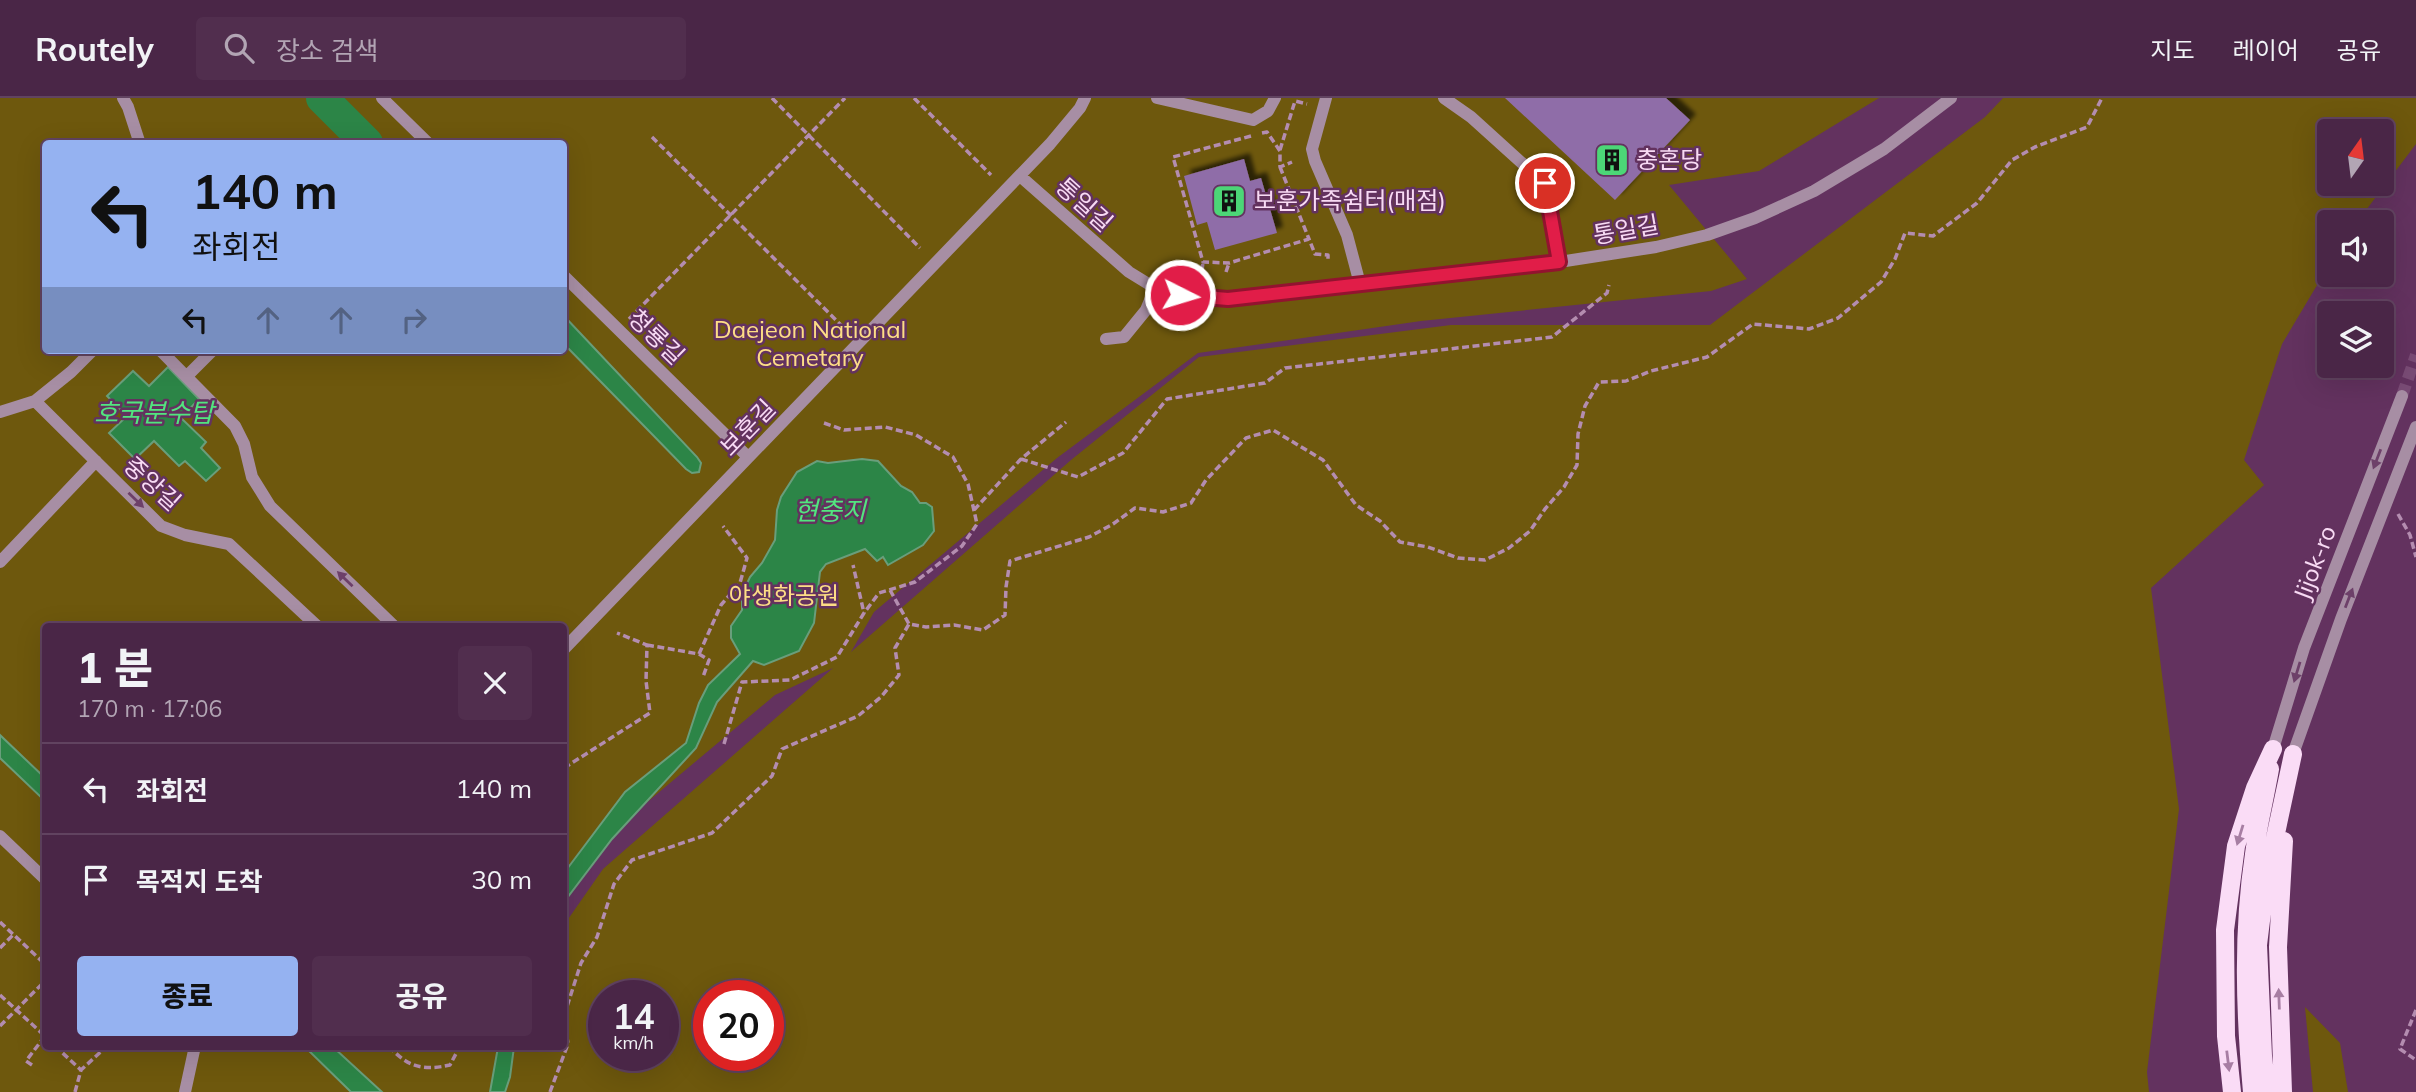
<!DOCTYPE html>
<html lang="ko">
<head>
<meta charset="utf-8">
<style>
	:root { --surface:#4a2647; --page:#512e4e; --text:#f1f3f6; --muted:#b2a5b4; --line:#614360; --accent:#95b2f1 }
	body { margin:0; font-family:Mulish,"Noto Sans KR",sans-serif; background:var(--page); color:var(--text); height:100vh; display:flex; flex-direction:column; font-size:26px; white-space:nowrap }
	* { box-sizing:border-box; margin:0 }
	p { font-size:23px; color:var(--muted) }
	.icon { flex:none; width:38px; height:38px; fill:none; stroke:currentColor; stroke-width:2; stroke-linecap:round; stroke-linejoin:round }
	.map { position:relative; flex:1; overflow:hidden }
	.drawer { position:absolute; left:42px; top:525px; width:525px; height:427px; display:flex; flex-direction:column; background:var(--surface); border-radius:7px; box-shadow:0 7px 28px #0002,0 0 0 2px var(--line) }
	.drawer>* { flex:none }
	.banner { position:absolute; left:42px; top:42px; width:525px; height:214px; border-radius:7px; box-shadow:0 7px 28px #0002,0 0 0 2px var(--line); background:#95b2f1; color:#111; overflow:hidden }
	.needle { width:46px; rotate:14deg }
	.buttons { position:absolute; left:2317px; top:21px; display:grid; gap:14px }
	.buttons a { display:grid; place-items:center; width:77px; height:77px; border-radius:7px; background:var(--surface); box-shadow:0 7px 28px #0002,0 0 0 2px var(--line); font-size:35px }
	.speed { position:absolute; left:588px; top:882px; display:flex; gap:14px; font-size:35px; font-weight:700; text-align:center }
	.speed>* { display:grid; place-content:center; width:91px; height:91px; border-radius:50%; background:var(--surface); box-shadow:0 7px 28px #0002,0 0 0 2px var(--line); line-height:1 }
	.speed small { font-size:18px; font-weight:400 }
	.speed .limit { border:10px solid #d22; background:#fff; color:#111 }
	.pin { position:absolute; display:grid; place-items:center; width:60px; height:60px; color:#fff; margin:-30px; border:4px solid #fff; border-radius:50%; box-shadow:0 2px 7px #0007 }
	.me { position:absolute; width:77px; margin:-38px; rotate:95deg; stroke-linejoin:round; filter:drop-shadow(0 0 5px #0008) }
	.turn { display:flex; align-items:center; gap:24px; height:147px; padding:0 35px; font-size:32px }
	.turn .icon { width:91px; height:91px; stroke-width:2.5 }
	.turn b { display:block; font-size:49px; line-height:60px }
	.lanes { display:flex; align-items:center; height:66px; padding:0 35px; background:#0003; justify-content:center; gap:35px; direction:ltr }
	.lanes .off { opacity:.35 }
	.round { display:grid; place-items:center; flex:none; width:74px; height:74px; border-radius:7px; background:var(--page) }
	.overview { display:flex; align-items:center; justify-content:space-between; height:119px; padding:0 35px }
	h1 { font-size:42px; font-weight:800; line-height:52px }
	.button { display:flex; gap:14px; margin-top:auto; padding:14px 35px }
	.button a { flex:1; height:80px; border-radius:7px; background:var(--accent); color:#111; font-size:28px; font-weight:800; line-height:80px; text-align:center }
	.button a+a { background:var(--page); color:var(--text) }
	ul { padding:0; list-style:none }
	li { display:flex; align-items:center; gap:21px; height:91px; padding:0 35px; border-top:2px solid var(--line) }
	li div { flex:1 }
	li b { display:block; font-size:26px }
	li em { font-style:normal }
	header { display:flex; align-items:center; gap:42px; box-sizing:border-box; height:98px; padding:0 35px; background:var(--surface); border-bottom:2px solid var(--line) }
	header strong { font-size:33px }
	nav { display:flex; gap:38px; margin-inline-start:auto; font-size:24px }
	.search { width:490px; height:63px; background:var(--page); display:flex; align-items:center; gap:18px; box-sizing:border-box; padding:0 24px; border-radius:7px; color:var(--muted); font-size:26px }
	.map>svg:first-child { display:block }
</style>
</head>
<body>
<header>
<strong>Routely</strong>
<div class="search"><svg class="icon" aria-label="search" viewBox="0 0 24 24"><circle cx="10" cy="10" r="6"/><path d="M15 15l6 6"/></svg>장소 검색</div>
<nav><a>지도</a><a>레이어</a><a>공유</a></nav>
</header>
<div class="map">
<svg width="2416" height="994" viewBox="0 0 2416 994">
	<defs>
		<filter id="shadow"><feDropShadow dx="6" dy="-6" stdDeviation="2" flood-color="#0009"/></filter>
	</defs>
	<rect width="100%" height="100%" fill="#63325f"/>
	<path fill="#6e580d" fill-rule="evenodd" d="M 0,0 L 1879,0 L 1759,73 L 1669,87 L 1747,181 L 1711,193 L 1421,223 L 1198,255 L 1057,360 L 874,514 L 851,554 L 1071,362 L 1199,259 L 1451,227 L 1710,227 L 1985,19 L 2003,0 L 2416,0 L 2416,46 L 2357,124 L 2329,124 L 2329,167 L 2282,246 L 2244,362 L 2264,387 L 2151,490 L 2179,711 L 2147,974 L 2149,994 L 0,994 ZM 2329,33 L 2382,33 L 2382,86 L 2329,86 ZM 46,46 L 564,46 L 564,252 L 46,252 ZM 46,528 L 564,528 L 564,781 L 577,763 L 775,597 L 833,570 L 603,771 L 564,827 L 564,948 L 46,948 ZM 604,898 L 663,898 L 663,957 L 604,957 ZM 709,898 L 768,898 L 768,957 L 709,957 Z
		M 2305,909 L 2340,945 L 2348,994 L 2313,994 Z"/>
	<path fill="#2c8547" stroke="#699e7b" stroke-width="2" d="M 309,0 L 332,0 L 356,23 L 359,35 L 345,35 Z
		M 564,218 L 697,359 L 701,365 L 699,374 L 692,375 L 686,371 L 564,246 Z
		M 168,269 L 199,301 L 181,320 L 206,344 L 201,350 L 220,370 L 206,383 L 185,363 L 179,368 L 154,343 L 135,361 L 109,335 L 127,318 L 107,298 L 133,273 L 149,288 Z
		M 862,361 L 878,363 L 901,388 L 912,394 L 920,405 L 926,405 L 932,409 L 934,433 L 923,447 L 888,467 L 883,459 L 877,463 L 865,451 L 826,466 L 820,474 L 814,525 L 799,553 L 764,567 L 753,563 L 717,604 L 696,650 L 612,741 L 564,804 L 564,775 L 625,694 L 686,645 L 699,605 L 708,587 L 740,556 L 731,540 L 731,528 L 742,512 L 742,496 L 750,479 L 762,465 L 775,442 L 777,412 L 781,399 L 797,374 L 817,363 L 828,365 Z
		M 0,637 L 45,680 L 45,703 L 0,660 Z
		M 305,949 L 333,949 L 382,994 L 351,994 Z
		M 498,949 L 514,949 L 510,979 L 505,994 L 490,994 Z"/>
	<g fill="none" stroke-linecap="round" stroke-linejoin="round">
		<path stroke="#2c8547" stroke-width="32" d="M 322,0 L 367,45"/>
	</g>
	<path fill="#8f6da8" filter="url(#shadow)" d="M 1505,0 L 1666,0 L 1690,22 L 1615,102 Z
		M 1244,61 L 1250,83 L 1261,80 L 1277,135 L 1215,152 L 1207,124 L 1197,127 L 1184,78 Z"/>
	<g fill="none" stroke-linecap="round" stroke-linejoin="round">
		<path stroke="#794b75" stroke-width="12" stroke-dasharray="12 6" stroke-linecap="butt" d="M 2402,298 L 2416,257"/>
		<path stroke="#b48db0" stroke-width="3.5" stroke-dasharray="7 3.5" stroke-linecap="butt" d="M 772,0 L 920,150
			M 914,0 L 991,77
			M 1262,35 L 1267,34 L 1280,53 L 1280,69 L 1292,64
			M 1251,38 L 1173,59 L 1203,164 L 1229,165 L 1309,141 L 1315,156 L 1328,157 L 1328,163
			M 652,39 L 843,229
			M 1280,52 L 1295,3 L 1307,6
			M 1280,69 L 1309,141
			M 1202,173 L 1203,164
			M 1226,174 L 1229,165
			M 629,221 L 845,0
			M 824,325 L 844,332 L 885,329 L 916,337 L 953,359 L 968,386 L 977,426 L 962,448 L 915,484 L 879,495 L 864,515
			M 1021,361 L 1078,379 L 1123,355 L 1167,301 L 1265,285 L 1285,270 L 1552,239 L 1607,195 L 1609,187
			M 974,412 L 1021,361 L 1066,324
			M 2398,416 L 2410,437 L 2416,459
			M 890,492 L 909,526 L 926,529 L 954,527 L 983,532 L 1005,517 L 1006,489 L 1010,463 L 1089,439 L 1113,426 L 1135,410 L 1163,414 L 1191,405 L 1206,382 L 1246,340 L 1273,332 L 1323,362 L 1356,407 L 1380,423 L 1400,444 L 1428,449 L 1458,460 L 1485,462 L 1509,450 L 1530,433 L 1545,411 L 1564,389 L 1577,367 L 1578,336 L 1585,308 L 1599,284 L 1626,283 L 1651,273 L 1707,259 L 1753,226 L 1809,231 L 1838,220 L 1881,184 L 1895,161 L 1905,135 L 1933,138 L 1977,105 L 2012,62 L 2035,49 L 2087,29 L 2102,0
			M 647,547 L 699,556 L 709,562 L 703,579
			M 699,556 L 721,507 L 740,485 L 747,460 L 723,428
			M 724,646 L 742,584 L 790,582 L 837,559 L 864,515 L 853,467
			M 564,670 L 650,615 L 646,583 L 647,547 L 617,535
			M 0,824 L 46,867
			M 0,850 L 13,837
			M 0,897 L 46,939
			M 2416,912 L 2400,951 L 2416,962
			M 564,918 L 581,865 L 597,839 L 614,786 L 632,762 L 712,735 L 772,678 L 782,651 L 858,618 L 881,599 L 899,577 L 895,550 L 909,526
			M 0,928 L 46,882
			M 55,948 L 81,972
			M 389,948 C 407,969 423,973 450,967 L 460,948
			M 32,967 L 26,963 L 45,938
			M 75,994 L 81,972 L 107,948
			M 550,994 L 568,946 L 564,919"/>
		<path stroke="#a78ea4" stroke-width="12" d="M 123,0 L 128,9 L 140,46
			M 382,0 L 429,46
			M 1157,0 L 1253,22 L 1268,13 L 1275,0
			M 1326,0 L 1312,51 L 1315,63 L 1347,137 L 1360,186
			M 1444,0 L 1471,19 L 1544,85 L 1559,164
			M 1020,78 L 1129,174 L 1155,190 L 1180,197 L 1228,201 L 1559,164 L 1656,149 L 1707,137 L 1755,120 L 1814,93 L 1884,51 L 1951,0
			M 564,178 L 748,359
			M 1106,241 L 1124,239 L 1146,212 L 1155,190
			M 160,252 L 235,328 L 244,346 L 252,379 L 270,408 L 394,528
			M 187,278 L 213,252
			M 35,303 L 161,428 L 185,437 L 229,446 L 317,528
			M 0,314 L 35,303 L 71,274 L 93,252
			M 0,464 L 96,363
			M 564,551 L 1050,46 L 1080,10 L 1085,0
			M 2273,651 L 2304,550 L 2402,298
			M 2293,656 L 2341,521 L 2416,329
			M 0,738 L 46,782
			M 185,994 L 195,948"/>
		<path stroke="#fadcf6" stroke-width="18" d="M 2232,994 L 2226,938 L 2225,832 L 2236,748 L 2255,690 L 2273,651
			M 2252,994 C 2245,915 2242,835 2254,756 C 2258,728 2265,700 2270,671
			M 2267,994 L 2263,958 L 2258,847 L 2266,782 L 2293,656
			M 2283,994 L 2278,849 L 2284,743"/>
	</g>
	<defs><path id="oneway-solid" d="M-6-.8H1V-3.2L6.5 0L1 3.2V.8H-6Z" transform="scale(1.75)"/></defs>
	<g fill="#6d4069">
		<use href="#oneway-solid" transform="translate(2377 361) rotate(111)"/>
		<use href="#oneway-solid" transform="translate(136 402) rotate(44)"/>
		<use href="#oneway-solid" transform="translate(345 481) rotate(-136)"/>
		<use href="#oneway-solid" transform="translate(2349 500) rotate(-69)"/>
		<use href="#oneway-solid" transform="translate(2297 574) rotate(107)"/>
	</g>
	<g fill="#a77ea3">
		<use href="#oneway-solid" transform="translate(2240 737) rotate(107)"/>
		<use href="#oneway-solid" transform="translate(2279 901) rotate(-92)"/>
		<use href="#oneway-solid" transform="translate(2228 963) rotate(83)"/>
	</g>
	<g fill="none" stroke-linecap="round" stroke-linejoin="round">
		<g stroke="#92132f" stroke-width="18">
			<path id="route" d="M 1180,197 L 1228,201 L 1559,164 L 1545,85"/>
		</g>
		<use href="#route" stroke="#e11d48" stroke-width="12"/>
	</g>
	<defs>
		<g id="building-square" transform="scale(1.75)"><rect x="-9" y="-9" width="18" height="18" rx="4" fill="#4cd677" stroke="#63325f"/><path d="M-4-6H4V6H1V3H-1V6H-4ZM-2.5-4.3h1.7v1.8h-1.7ZM.8-4.3h1.7v1.8H.8ZM-2.5-1h1.7V.8h-1.7ZM.8-1h1.7V.8H.8Z" fill="#111"/></g>
	</defs>
	<g fill-rule="evenodd">
		<use href="#building-square" x="1612" y="62"/>
		<use href="#building-square" x="1229" y="103"/>
	</g>
	<g text-anchor="middle" stroke-width="5" stroke-linejoin="round" paint-order="stroke">
		<g font-size="24" fill="#f8daf4" stroke="#63325f" text-anchor="start">
			<text x="1636" y="70">충혼당</text>
			<text x="1254" y="111">보훈가족쉼터(매점)</text>
		</g>
		<g font-size="24" fill="#f8daf4" stroke="#63325f">
			<text transform="translate(1084 107) rotate(42)" y="8">통일길</text>
			<text transform="translate(1626 132) rotate(-10)" y="8">통일길</text>
			<text transform="translate(656 239) rotate(44)" y="8">청룡길</text>
			<text transform="translate(748 330) rotate(-46)" y="8">보훈길</text>
			<text transform="translate(152 386) rotate(42)" y="8">중앙길</text>
			<text transform="translate(2315 465) rotate(-69)" y="8">Jijok-ro</text>
		</g>
		<g font-size="24" fill="#fddd85" stroke="#63325f">
			<text x="810" y="240">Daejeon National<tspan x="810" dy="28">Cemetary</tspan></text>
			<text x="784" y="506">야생화공원</text>
		</g>
		<g font-size="26" font-style="italic" fill="#52e57f" stroke="#63325f">
			<text x="154" y="324">호국분수탑</text>
			<text x="830" y="422">현충지</text>
		</g>
	</g>
</svg>
<div class="buttons">
<a><svg class="needle" viewBox="-14 -14 28 28"><path d="M0-13l5 13h-10z" fill="#e53935"/><path d="M0 13l5-13h-10z" fill="#b2a5b4"/></svg></a>
<a><svg class="icon" aria-label="sound" viewBox="0 0 24 24"><path d="M4 9h4l5-4v14l-5-4H4zM17 9q2 3 0 6"/></svg></a>
<a><svg class="icon" aria-label="layers" viewBox="0 0 24 24"><path d="M12 4l9 5-9 5-9-5zM3 14l9 5 9-5"/></svg></a>
</div>
<div class="speed"><div>14<small>km/h</small></div><div class="limit">20</div></div>
<div class="pin" style="left:1545px;top:85px;background:#d93025"><svg class="icon" aria-label="arrive" viewBox="0 0 24 24"><path d="M6 21V4h12l-3 4 3 4H6"/></svg></div>
<svg class="me" style="left:1180px;top:197px" viewBox="-20 -20 40 40"><circle r="17" fill="#e11d48" stroke="#fff" stroke-width="3"/><path d="M0-11L8 9 0 5-8 9z" fill="#fff"/></svg>
<div class="banner">
<div class="turn"><svg class="icon" aria-label="left" viewBox="0 0 24 24"><path d="M17 20v-9H6M10 6l-5 5 5 5"/></svg><div><b>140 m</b>좌회전</div></div>
<div class="lanes"><svg class="icon" aria-label="left" viewBox="0 0 24 24"><path d="M17 20v-9H6M10 6l-5 5 5 5"/></svg><svg class="icon off" aria-label="ahead" viewBox="0 0 24 24"><path d="M12 20V5M6 11l6-6 6 6"/></svg><svg class="icon off" aria-label="ahead" viewBox="0 0 24 24"><path d="M12 20V5M6 11l6-6 6 6"/></svg><svg class="icon off" aria-label="right" viewBox="0 0 24 24"><path d="M7 20v-9h11M14 6l5 5-5 5"/></svg></div>
</div>
<section class="drawer">
<div class="overview"><div><h1>1 분</h1><p>170 m · 17:06</p></div><a class="round"><svg class="icon" aria-label="close" viewBox="0 0 24 24"><path d="M6 6l12 12M18 6L6 18"/></svg></a></div>
<ul>
<li><svg class="icon" aria-label="left" viewBox="0 0 24 24"><path d="M17 20v-9H6M10 6l-5 5 5 5"/></svg><div><b>좌회전</b></div><em>140 m</em></li>
<li><svg class="icon" aria-label="arrive" viewBox="0 0 24 24"><path d="M6 21V4h12l-3 4 3 4H6"/></svg><div><b>목적지 도착</b></div><em>30 m</em></li>
</ul>
<div class="button"><a>종료</a><a>공유</a></div>
</section>
</div>
</body>
</html>
